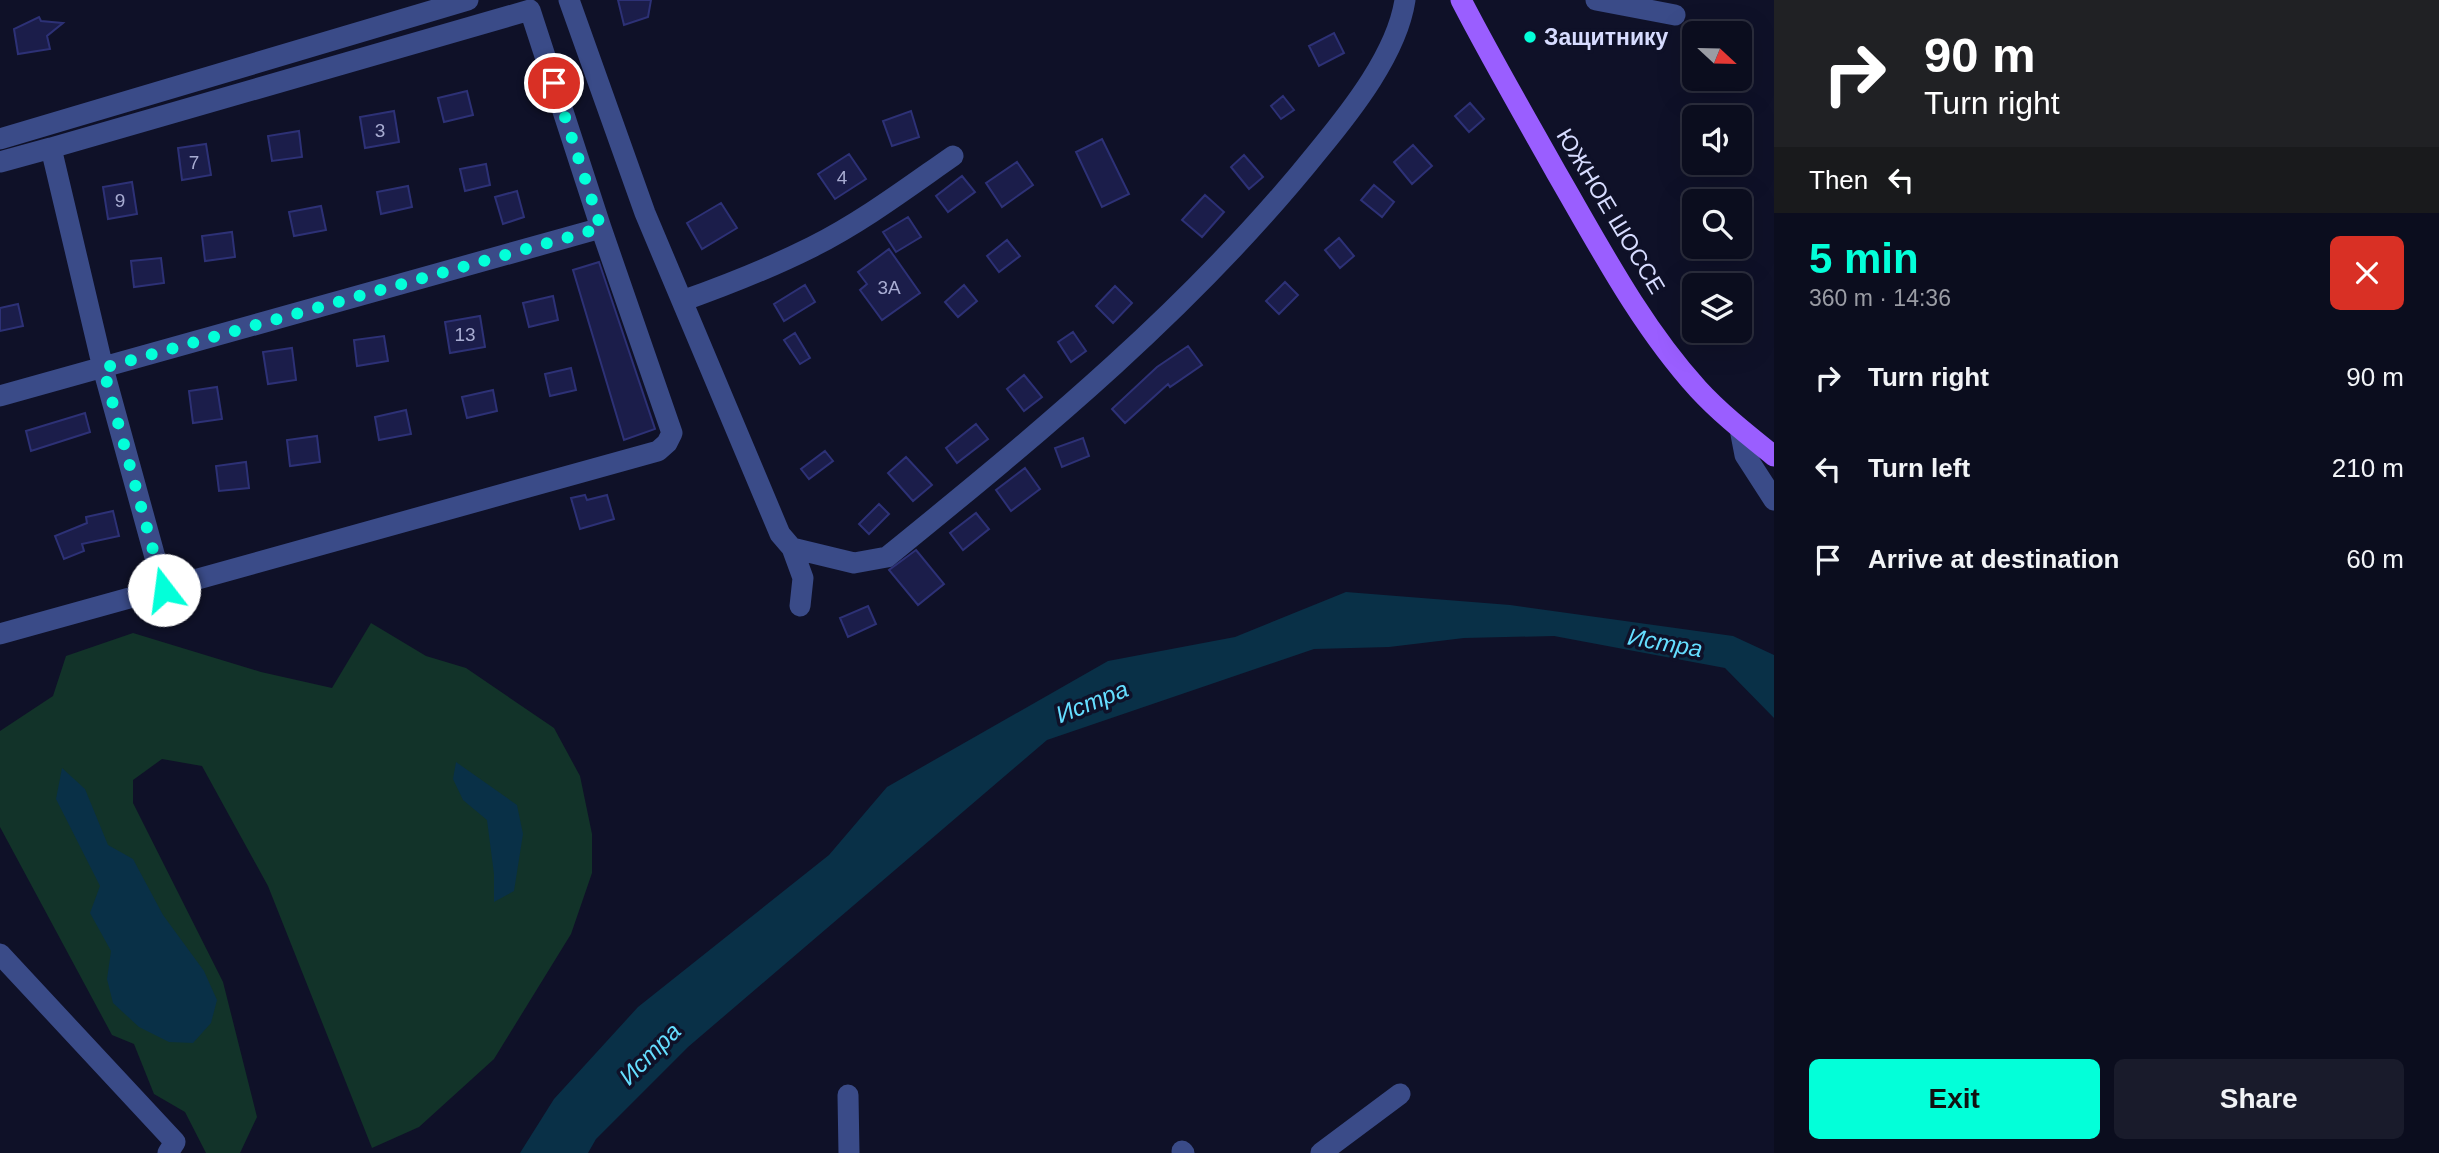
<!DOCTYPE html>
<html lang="en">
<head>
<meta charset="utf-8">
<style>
	:root { --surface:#0b0d1e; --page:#191b2b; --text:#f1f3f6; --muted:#9a9ca4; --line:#2b2d3c; --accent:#03ffd9 }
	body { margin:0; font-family:Arial,sans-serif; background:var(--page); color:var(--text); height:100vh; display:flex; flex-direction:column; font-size:26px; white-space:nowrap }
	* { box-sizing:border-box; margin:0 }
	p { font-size:23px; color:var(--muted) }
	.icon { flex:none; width:38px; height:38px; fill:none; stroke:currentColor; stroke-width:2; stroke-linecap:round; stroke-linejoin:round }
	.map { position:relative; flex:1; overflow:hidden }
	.side { display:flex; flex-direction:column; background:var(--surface); width:665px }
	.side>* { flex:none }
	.guide { background:#202124; color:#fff; overflow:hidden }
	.needle { width:46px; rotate:112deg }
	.fabs { position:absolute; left:1682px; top:21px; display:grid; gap:14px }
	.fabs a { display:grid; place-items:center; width:70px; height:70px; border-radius:10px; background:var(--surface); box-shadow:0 7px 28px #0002,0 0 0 2px var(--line); font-size:35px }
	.pin { position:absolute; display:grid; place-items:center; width:60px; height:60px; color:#fff; margin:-30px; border:4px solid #fff; border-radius:50%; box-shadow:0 2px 7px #0007 }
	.me { position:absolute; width:77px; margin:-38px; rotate:345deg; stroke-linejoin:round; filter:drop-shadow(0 0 5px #0008) }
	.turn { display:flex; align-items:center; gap:24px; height:147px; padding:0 35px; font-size:32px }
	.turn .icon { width:91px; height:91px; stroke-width:2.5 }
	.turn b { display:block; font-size:49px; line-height:60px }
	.then { display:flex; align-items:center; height:66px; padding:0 35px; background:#0003; gap:14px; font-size:26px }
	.round { display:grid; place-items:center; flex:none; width:74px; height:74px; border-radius:10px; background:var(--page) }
	.summary { display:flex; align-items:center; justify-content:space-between; height:119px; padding:0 35px }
	h1 { font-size:42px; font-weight:800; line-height:52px; color:var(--accent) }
	.cta { display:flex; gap:14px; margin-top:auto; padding:14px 35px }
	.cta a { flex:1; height:80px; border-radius:10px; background:var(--accent); color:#111; font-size:28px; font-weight:800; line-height:80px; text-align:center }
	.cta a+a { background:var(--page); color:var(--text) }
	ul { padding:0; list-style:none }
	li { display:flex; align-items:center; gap:21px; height:91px; padding:0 35px }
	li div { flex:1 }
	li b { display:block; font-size:26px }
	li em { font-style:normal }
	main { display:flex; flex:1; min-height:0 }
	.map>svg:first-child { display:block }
</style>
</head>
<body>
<main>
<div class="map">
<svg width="1774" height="1153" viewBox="0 0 1774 1153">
	<rect width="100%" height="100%" fill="#0f1128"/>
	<path fill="#123329" d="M 371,623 L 426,656 L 466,668 L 554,728 L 580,776 L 592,834 L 592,873 L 571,934 L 494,1059 L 419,1127 L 372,1148 L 268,886 L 202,766 L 162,759 L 133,780 L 133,803 L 223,982 L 257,1117 L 240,1153 L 206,1153 L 185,1112 L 154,1094 L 134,1044 L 112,1035 L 0,827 L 0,731 L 53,696 L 66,656 L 133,633 L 261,672 L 332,688 Z"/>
	<path fill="#093047" d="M 1346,592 L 1510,605 L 1733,636 L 1774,655 L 1774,718 L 1725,668 L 1554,636 L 1464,638 L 1389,647 L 1314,649 L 1047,740 L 688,1047 L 596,1139 L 588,1153 L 520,1153 L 554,1099 L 638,1007 L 829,855 L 887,787 L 1108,661 L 1235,637 Z
		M 456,762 L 517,805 L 523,834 L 514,891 L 494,902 L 494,874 L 487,820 L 463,800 L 453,779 Z
		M 62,768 L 85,789 L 108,845 L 133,859 L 163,915 L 204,971 L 217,1000 L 211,1023 L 193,1043 L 169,1042 L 139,1027 L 113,1003 L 107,979 L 111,951 L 90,913 L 100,886 L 56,799 Z"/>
	<path fill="#1b1d4a" stroke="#2d3176" stroke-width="2" d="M 618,0 L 651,0 L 648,17 L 624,25 Z
		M 39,17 L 41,21 L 63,23 L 47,36 L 50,49 L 18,54 L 14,29 Z
		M 1334,33 L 1344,53 L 1319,66 L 1309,46 Z
		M 467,91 L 473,115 L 444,122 L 438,98 Z
		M 1283,96 L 1294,110 L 1281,119 L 1271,106 Z
		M 1470,103 L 1484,119 L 1469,132 L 1455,116 Z
		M 394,111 L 399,142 L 365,148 L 360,117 Z
		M 911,111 L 919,137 L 892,146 L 883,121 Z
		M 299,131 L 302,157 L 272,161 L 268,136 Z
		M 1102,139 L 1129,194 L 1102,207 L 1076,152 Z
		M 206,144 L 211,175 L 182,180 L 178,148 Z
		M 1413,145 L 1432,166 L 1412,184 L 1394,162 Z
		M 849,154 L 866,179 L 835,199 L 818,174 Z
		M 1244,155 L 1263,177 L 1249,189 L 1231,167 Z
		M 1017,162 L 1033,185 L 1002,207 L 986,183 Z
		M 486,164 L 490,185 L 465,191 L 460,169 Z
		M 962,176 L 975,192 L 948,212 L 936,196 Z
		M 132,182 L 137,214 L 108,219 L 103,187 Z
		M 1374,185 L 1394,202 L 1382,217 L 1361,200 Z
		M 408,186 L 412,207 L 381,214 L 377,192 Z
		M 517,191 L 524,217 L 503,224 L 495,197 Z
		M 1205,195 L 1224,212 L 1202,237 L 1182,220 Z
		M 721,203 L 737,228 L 702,249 L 687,223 Z
		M 321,206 L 326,230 L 294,236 L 289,212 Z
		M 908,217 L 921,237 L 896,252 L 883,232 Z
		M 232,232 L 235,257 L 205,261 L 202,236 Z
		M 1339,238 L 1354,256 L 1340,268 L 1325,250 Z
		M 1007,240 L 1020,256 L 999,272 L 987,256 Z
		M 889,249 L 920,293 L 882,320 L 860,290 L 867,284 L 858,272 Z
		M 161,258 L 164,283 L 134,287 L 131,261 Z
		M 599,262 L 655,429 L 624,440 L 573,270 Z
		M 1285,282 L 1298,295 L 1279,314 L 1266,301 Z
		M 805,285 L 815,302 L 784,321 L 774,304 Z
		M 964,285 L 977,301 L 958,317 L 945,302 Z
		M 1115,286 L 1132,303 L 1113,323 L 1096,306 Z
		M 553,296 L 558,320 L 529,327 L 523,303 Z
		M 18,304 L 23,326 L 0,331 L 0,308 Z
		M 480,316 L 485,347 L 450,353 L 445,322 Z
		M 1073,332 L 1086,351 L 1071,362 L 1058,342 Z
		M 795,333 L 810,358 L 800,364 L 784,340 Z
		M 384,336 L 388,361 L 357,366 L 354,340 Z
		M 1188,346 L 1202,365 L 1170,387 L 1168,384 L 1125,423 L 1112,409 L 1157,367 Z
		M 292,348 L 296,380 L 268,384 L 263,352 Z
		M 571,368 L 576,390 L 550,396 L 545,374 Z
		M 1024,375 L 1042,397 L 1024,411 L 1007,389 Z
		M 217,387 L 222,419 L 193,423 L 189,391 Z
		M 493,390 L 497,411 L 467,418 L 462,397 Z
		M 406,410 L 411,434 L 379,440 L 375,417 Z
		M 85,413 L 90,432 L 31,451 L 26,431 Z
		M 976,424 L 988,439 L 957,463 L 946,448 Z
		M 317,436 L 320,462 L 290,466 L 287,440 Z
		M 1083,438 L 1089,456 L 1062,467 L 1055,448 Z
		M 825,451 L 833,461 L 809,479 L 801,469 Z
		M 906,457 L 932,485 L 913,501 L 888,473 Z
		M 246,462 L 249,488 L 219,491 L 216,466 Z
		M 1025,468 L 1040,489 L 1011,511 L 996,490 Z
		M 585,495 L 587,500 L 607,495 L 614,519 L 580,529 L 571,498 Z
		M 879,504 L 889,514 L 869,534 L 859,524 Z
		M 113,511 L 119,536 L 82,544 L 84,551 L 64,559 L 55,536 L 87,523 L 86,517 Z
		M 976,513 L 989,529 L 963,550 L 950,533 Z
		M 916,550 L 944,584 L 918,605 L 889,570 Z
		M 868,606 L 876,624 L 848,637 L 840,618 Z"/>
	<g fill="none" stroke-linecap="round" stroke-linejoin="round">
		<path stroke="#3a4b88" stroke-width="21" d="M 569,0 L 645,213 L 780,534 L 792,548 L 854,563 L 887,557 C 1041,432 1194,306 1319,150 C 1352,110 1397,53 1405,0
			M 1596,0 L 1675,15
			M 0,139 L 468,0
			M 0,162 L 51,148 L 103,368 L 164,590
			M 682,301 C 727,285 770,268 812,247 C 862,222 907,188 953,156
			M 0,396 L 601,228 L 530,10 L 51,148
			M 1740,429 L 1745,455 L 1774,500
			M 792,548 L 803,578 L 800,606
			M 0,634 L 658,451 L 667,443 L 672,433 L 601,228
			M 0,954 L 175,1142 L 168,1153
			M 848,1095 L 849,1153
			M 1182,1151 L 1184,1153
			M 1321,1153 L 1400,1094"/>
		<path stroke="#9a5eff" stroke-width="21" d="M 1461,0 C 1491,58 1524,115 1556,172 C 1599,246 1640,325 1698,389 C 1721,414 1748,435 1774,456"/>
	</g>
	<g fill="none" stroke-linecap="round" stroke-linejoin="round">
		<path stroke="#03ffd9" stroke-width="12" stroke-dasharray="0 21.6" d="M 164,590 L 103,368 L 601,228 L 554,83"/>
	</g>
	<circle fill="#03ffd9" stroke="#0f1128" stroke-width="2.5" cx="1530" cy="37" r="7"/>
	<g text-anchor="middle" stroke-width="7" stroke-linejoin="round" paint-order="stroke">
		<g font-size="19" fill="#a8acd2">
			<text x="380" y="137">3</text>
			<text x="194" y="169">7</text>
			<text x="842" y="184">4</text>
			<text x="120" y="207">9</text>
			<text x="889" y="294">3А</text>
			<text x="465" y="341">13</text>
		</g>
		<g font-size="23" font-weight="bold" fill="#d7dcff" stroke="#0f1128" text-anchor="start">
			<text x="1544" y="45">Защитнику</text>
		</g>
		<g font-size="23" fill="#d7dcff" stroke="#0f1128">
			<text transform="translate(1611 211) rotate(59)" y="8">ЮЖНОЕ ШОССЕ</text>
		</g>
		<g font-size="24" font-style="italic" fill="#65deff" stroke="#0f1128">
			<text transform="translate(1665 643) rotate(10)" y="8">Истра</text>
			<text transform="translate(1092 702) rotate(-22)" y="8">Истра</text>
			<text transform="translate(650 1054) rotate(-45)" y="8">Истра</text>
		</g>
	</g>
</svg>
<div class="fabs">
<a><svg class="needle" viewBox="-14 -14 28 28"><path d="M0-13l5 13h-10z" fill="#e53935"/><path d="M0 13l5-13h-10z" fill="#9a9ca4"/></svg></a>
<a><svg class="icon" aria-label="sound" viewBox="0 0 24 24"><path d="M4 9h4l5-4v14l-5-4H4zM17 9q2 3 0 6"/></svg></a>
<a><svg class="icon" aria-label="search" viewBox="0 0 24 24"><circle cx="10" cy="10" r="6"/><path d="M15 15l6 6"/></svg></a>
<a><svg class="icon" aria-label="layers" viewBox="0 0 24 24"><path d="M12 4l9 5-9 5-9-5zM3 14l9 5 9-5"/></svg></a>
</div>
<div class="pin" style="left:554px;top:83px;background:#d93025"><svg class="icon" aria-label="arrive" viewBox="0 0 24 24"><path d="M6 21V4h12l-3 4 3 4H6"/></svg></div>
<svg class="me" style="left:164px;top:590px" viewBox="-20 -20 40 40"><circle r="19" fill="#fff"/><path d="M0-13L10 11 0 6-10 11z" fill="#03ffd9"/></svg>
</div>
<section class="side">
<div class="guide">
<div class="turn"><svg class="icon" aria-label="right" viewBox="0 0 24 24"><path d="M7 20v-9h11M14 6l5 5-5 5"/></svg><div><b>90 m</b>Turn right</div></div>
<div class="then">Then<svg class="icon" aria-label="left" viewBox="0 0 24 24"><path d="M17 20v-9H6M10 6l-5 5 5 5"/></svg></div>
</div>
<div class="summary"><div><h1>5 min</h1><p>360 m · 14:36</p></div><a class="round" style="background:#d93025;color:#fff"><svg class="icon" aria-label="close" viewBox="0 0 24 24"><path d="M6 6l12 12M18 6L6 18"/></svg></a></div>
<ul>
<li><svg class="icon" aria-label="right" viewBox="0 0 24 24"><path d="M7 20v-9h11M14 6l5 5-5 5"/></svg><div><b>Turn right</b></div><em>90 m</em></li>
<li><svg class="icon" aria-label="left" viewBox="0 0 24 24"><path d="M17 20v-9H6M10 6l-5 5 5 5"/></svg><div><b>Turn left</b></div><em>210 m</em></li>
<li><svg class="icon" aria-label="arrive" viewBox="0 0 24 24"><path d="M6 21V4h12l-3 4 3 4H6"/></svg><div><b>Arrive at destination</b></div><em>60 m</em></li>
</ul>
<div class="cta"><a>Exit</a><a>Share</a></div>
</section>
</main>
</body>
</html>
